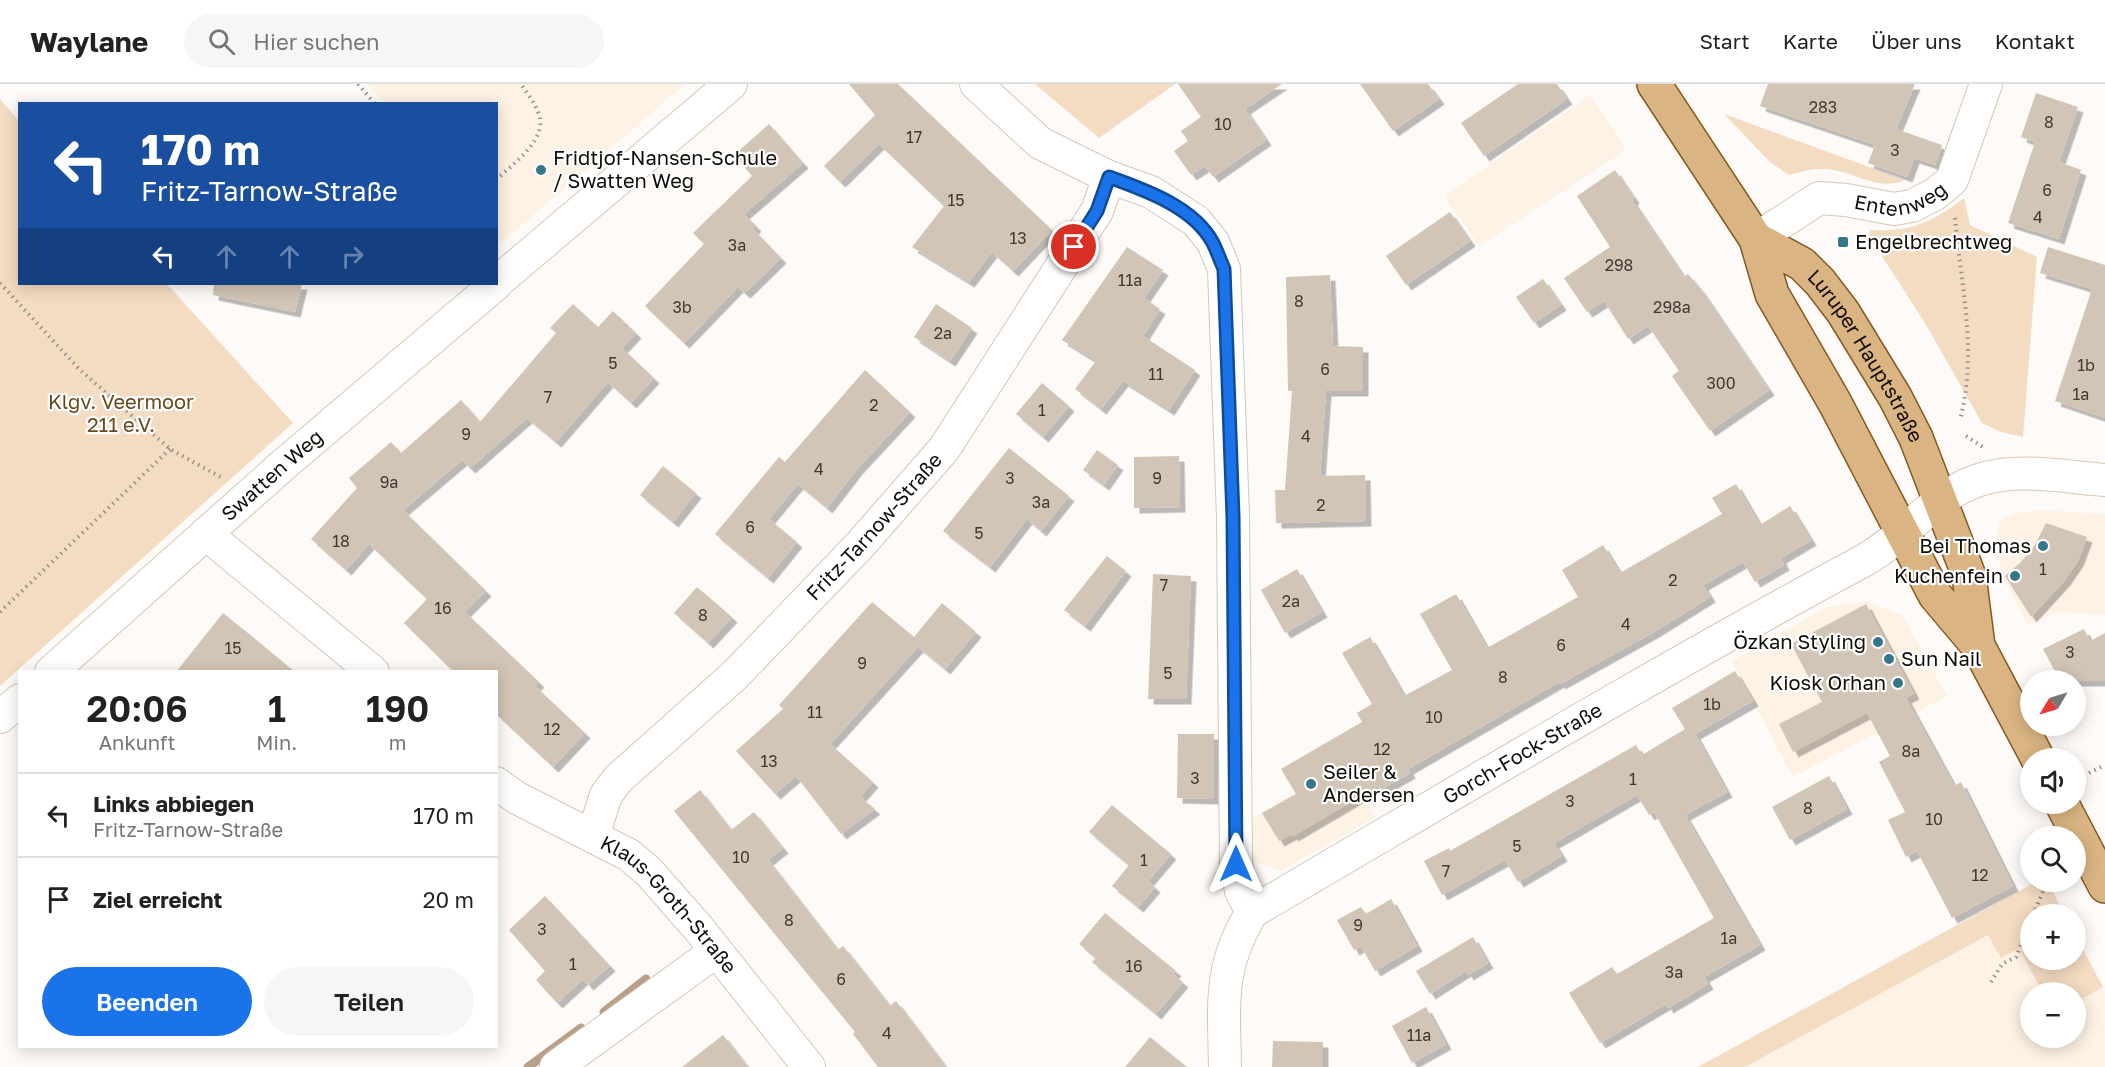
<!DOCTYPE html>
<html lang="de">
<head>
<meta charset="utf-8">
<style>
	:root { --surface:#fff; --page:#f6f6f6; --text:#222; --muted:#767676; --line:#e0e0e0; --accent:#1a73e8 }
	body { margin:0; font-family:"Golos Text",sans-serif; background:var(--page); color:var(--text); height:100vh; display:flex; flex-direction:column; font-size:22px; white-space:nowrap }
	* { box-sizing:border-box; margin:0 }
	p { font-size:20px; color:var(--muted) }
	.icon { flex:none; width:33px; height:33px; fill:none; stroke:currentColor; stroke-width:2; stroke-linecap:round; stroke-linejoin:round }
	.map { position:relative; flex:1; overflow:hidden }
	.side { position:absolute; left:18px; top:586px; width:480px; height:378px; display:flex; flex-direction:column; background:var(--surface); border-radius:0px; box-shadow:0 3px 15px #0003 }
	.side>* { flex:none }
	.banner { position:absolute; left:18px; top:18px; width:480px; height:183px; border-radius:0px; box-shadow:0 3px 15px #0003; background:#1a4fa0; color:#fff; overflow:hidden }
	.needle { width:39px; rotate:232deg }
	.buttons { position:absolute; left:2020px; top:586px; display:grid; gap:12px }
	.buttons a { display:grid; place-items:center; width:66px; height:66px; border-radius:50%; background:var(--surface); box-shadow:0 3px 15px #0003; font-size:30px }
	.pin { position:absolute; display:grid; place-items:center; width:51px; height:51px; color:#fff; margin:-26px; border:3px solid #fff; border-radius:50%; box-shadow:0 2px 6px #0007 }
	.me { position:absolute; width:66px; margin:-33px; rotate:0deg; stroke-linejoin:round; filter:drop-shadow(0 0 4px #0008) }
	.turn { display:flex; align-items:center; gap:21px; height:126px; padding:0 24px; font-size:27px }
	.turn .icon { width:78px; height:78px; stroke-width:2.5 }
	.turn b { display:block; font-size:42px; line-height:51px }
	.lanes { display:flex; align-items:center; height:57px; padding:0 24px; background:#0003; justify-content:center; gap:30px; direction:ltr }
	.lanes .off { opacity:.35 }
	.eta { display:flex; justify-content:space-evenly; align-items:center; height:102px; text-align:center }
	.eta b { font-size:36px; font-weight:600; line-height:42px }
	.action { display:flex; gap:12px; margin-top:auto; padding:12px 24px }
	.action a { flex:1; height:69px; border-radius:36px; background:var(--accent); color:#fff; font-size:24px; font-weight:600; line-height:69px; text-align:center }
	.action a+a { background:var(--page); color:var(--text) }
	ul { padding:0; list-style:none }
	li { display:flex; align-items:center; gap:18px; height:84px; padding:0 24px; border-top:2px solid var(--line) }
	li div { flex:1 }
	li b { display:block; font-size:22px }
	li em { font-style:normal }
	header { display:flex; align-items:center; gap:36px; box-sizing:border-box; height:84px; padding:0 30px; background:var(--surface); border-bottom:2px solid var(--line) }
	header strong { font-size:28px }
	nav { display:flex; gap:33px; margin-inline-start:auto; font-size:21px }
	.search { width:420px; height:54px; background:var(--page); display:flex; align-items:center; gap:15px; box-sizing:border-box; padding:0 21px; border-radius:33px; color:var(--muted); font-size:22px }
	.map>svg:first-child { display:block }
</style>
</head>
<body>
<header>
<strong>Waylane</strong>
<div class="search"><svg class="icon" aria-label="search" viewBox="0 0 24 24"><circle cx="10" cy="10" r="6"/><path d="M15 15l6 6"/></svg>Hier suchen</div>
<nav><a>Start</a><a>Karte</a><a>Über uns</a><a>Kontakt</a></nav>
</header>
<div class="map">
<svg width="2105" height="983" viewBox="0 0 2105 983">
	<defs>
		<filter id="shadow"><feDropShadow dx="5.5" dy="5.5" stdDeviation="0" flood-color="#0004"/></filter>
	</defs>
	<rect width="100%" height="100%" fill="#fdfaf7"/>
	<path fill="#fef2e4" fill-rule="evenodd" d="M 367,0 L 685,0 L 501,159 L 496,153 L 496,20 L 384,19 Z
		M 1590,11 L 1626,65 L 1479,162 L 1444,112 Z
		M 2039,426 L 2105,430 L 2105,531 L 2057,528 L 2028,541 L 2001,490 L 1996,456 L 2000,437 L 2013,430 Z
		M 1866,517 L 1902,531 L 1947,612 L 1793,693 L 1732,577 L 1827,523 Z
		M 1332,655 L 1376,733 L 1280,787 L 1250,776 L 1250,736 L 1295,709 L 1281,685 Z
		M 2036,798 L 2048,798 L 2065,831 L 2031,831 L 2031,876 L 2076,876 L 2076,852 L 2105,908 L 2105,983 L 1698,983 ZM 2031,909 L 2076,909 L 2076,954 L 2031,954 Z"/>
	<path fill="#f4dcc2" d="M 1035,0 L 1175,0 L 1099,54 Z
		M 0,15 L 19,37 L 20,200 L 167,200 L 293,339 L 0,602 Z
		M 1724,30 L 1905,96 C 1877,108 1855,87 1826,85 C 1813,84 1801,88 1789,91 L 1771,79 Z
		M 1964,114 L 1970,141 L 2037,173 L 2023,353 L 2001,348 L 1982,339 L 1925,239 L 1869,152 L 1870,146 C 1908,149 1934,138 1964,114 Z
		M 2036,798 L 2048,798 L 2065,831 L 2031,831 L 2031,876 L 2076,876 L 2076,852 L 2103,903 L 2076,918 L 2076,909 L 2043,909 L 2019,864 L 2001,874 L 1988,851 L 1745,983 L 1698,983 Z"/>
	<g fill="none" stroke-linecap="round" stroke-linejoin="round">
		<path stroke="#b7a087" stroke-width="9" d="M 604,928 L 646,895
			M 528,983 L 581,944"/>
	</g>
	<path fill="#d3c5b5" filter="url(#shadow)" d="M 849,0 L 898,0 L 1052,146 L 1013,187 L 992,168 L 969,198 L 912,163 L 944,122 L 879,60 L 840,98 L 824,82 L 875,31 Z
		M 1178,0 L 1282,0 L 1245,25 L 1266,56 L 1213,93 L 1205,82 L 1191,91 L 1174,67 L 1188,57 L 1181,47 L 1201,33 Z
		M 1360,0 L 1428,0 L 1439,15 L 1393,47 Z
		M 1518,0 L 1557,0 L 1567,15 L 1484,72 L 1461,39 Z
		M 1768,0 L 1915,0 L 1896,45 L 1942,61 L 1935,81 L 1914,74 L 1907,93 L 1868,79 L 1875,61 L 1760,22 Z
		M 2036,9 L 2078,23 L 2059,78 L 2081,86 L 2059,155 L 2008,139 L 2035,58 L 2021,53 Z
		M 769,40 L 803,79 L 744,130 L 756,142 L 753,145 L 781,174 L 745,209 L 738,203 L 684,259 L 645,222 L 704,160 L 693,149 L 752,92 L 734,71 Z
		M 1615,86 L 1634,114 L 1632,116 L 1684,193 L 1688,190 L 1701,206 L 1769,306 L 1710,347 L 1672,292 L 1679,287 L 1648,242 L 1628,255 L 1604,217 L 1587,228 L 1564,194 L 1610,163 L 1577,112 Z
		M 1450,128 L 1470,157 L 1406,201 L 1386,172 Z
		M 1127,163 L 1163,186 L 1144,214 L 1160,225 L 1143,252 L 1195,286 L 1169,326 L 1123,297 L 1101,325 L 1075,305 L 1096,277 L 1062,256 Z
		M 2048,163 L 2105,181 L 2105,334 L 2055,317 L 2092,205 L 2040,189 Z
		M 1330,191 L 1333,262 L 1363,263 L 1363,307 L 1326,307 L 1320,392 L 1365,391 L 1366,437 L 1276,439 L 1275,406 L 1285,406 L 1292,307 L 1288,307 L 1286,193 Z
		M 1543,195 L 1561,221 L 1534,239 L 1516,213 Z
		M 214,200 L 302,200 L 295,228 L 213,211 Z
		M 573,220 L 598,243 L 613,227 L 636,249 L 622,264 L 654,294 L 631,319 L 608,298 L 556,358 L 527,334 L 470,384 L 462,376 L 403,426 L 486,507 L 465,528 L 539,598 L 535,602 L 585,649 L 553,683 L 496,630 L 496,588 L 454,588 L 404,539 L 427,515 L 369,460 L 346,486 L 311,455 L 357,404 L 349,394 L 391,358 L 401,369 L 461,316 L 480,338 L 556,249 L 550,244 Z
		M 936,220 L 972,244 L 950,277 L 914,253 Z
		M 865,286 L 910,328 L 857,385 L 827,424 L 798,400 L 769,435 L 797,458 L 768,494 L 715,450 L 779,373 L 785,378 Z
		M 1042,299 L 1069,322 L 1043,353 L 1016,330 Z
		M 1009,364 L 1069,412 L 1041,447 L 1027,435 L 990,483 L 943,447 Z
		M 1097,366 L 1118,381 L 1104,401 L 1083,386 Z
		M 1179,372 L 1180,423 L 1134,424 L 1134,373 Z
		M 663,382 L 696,409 L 673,438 L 640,411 Z
		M 1736,400 L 1760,441 L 1790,422 L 1811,456 L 1781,474 L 1784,481 L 1755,498 L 1743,478 L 1703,501 L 1710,513 L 1654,548 L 1560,600 L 1559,598 L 1408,685 L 1410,689 L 1380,706 L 1378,702 L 1293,752 L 1292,750 L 1279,757 L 1262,729 L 1296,710 L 1281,685 L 1362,638 L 1357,629 L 1372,620 L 1342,569 L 1370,553 L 1404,612 L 1452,586 L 1420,530 L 1456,510 L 1487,564 L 1578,513 L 1562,486 L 1603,461 L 1620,489 L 1722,430 L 1712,414 Z
		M 2046,439 L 2087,453 L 2078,477 L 2065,496 L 2031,533 L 2005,492 L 2021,478 L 2035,461 Z
		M 1107,472 L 1126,487 L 1085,542 L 1064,526 Z
		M 1297,485 L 1322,528 L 1285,549 L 1261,506 Z
		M 1153,490 L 1191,492 L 1186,615 L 1148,615 Z
		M 697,503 L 732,533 L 708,559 L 674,529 Z
		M 872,518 L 914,553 L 942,519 L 976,548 L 945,585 L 918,563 L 830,660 L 873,698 L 860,713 L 875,725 L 841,750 L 796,692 L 775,710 L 736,667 L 783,625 L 779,621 Z
		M 1866,520 L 1914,610 L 1906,614 L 1954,702 L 1961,698 L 2013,802 L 1952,834 L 1917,767 L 1906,773 L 1888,736 L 1905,728 L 1879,678 L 1890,672 L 1867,629 L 1793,668 L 1779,640 L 1822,618 L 1791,560 Z
		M 223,529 L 259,558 L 295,588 L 176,588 Z
		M 2084,545 L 2090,557 L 2105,549 L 2105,597 L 2060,597 L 2043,565 Z
		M 1735,587 L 1753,617 L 1695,650 L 1727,708 L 1685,731 L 1760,861 L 1704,893 L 1708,900 L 1668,924 L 1666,920 L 1600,959 L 1569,909 L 1612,883 L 1617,890 L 1714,834 L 1654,728 L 1649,731 L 1637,711 L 1554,759 L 1562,772 L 1518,798 L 1505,776 L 1442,811 L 1424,777 L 1449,764 L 1450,767 L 1636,661 L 1642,671 L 1685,645 L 1672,624 Z
		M 1178,650 L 1214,650 L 1213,715 L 1177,714 Z
		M 1829,692 L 1847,725 L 1790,756 L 1772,723 Z
		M 700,706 L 731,746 L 754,728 L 783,764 L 768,776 L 838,866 L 843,862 L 890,922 L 896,917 L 946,983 L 878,983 L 853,950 L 855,948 L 674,727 Z
		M 1112,721 L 1171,770 L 1148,797 L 1155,803 L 1138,823 L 1112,802 L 1129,781 L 1089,748 Z
		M 545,812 L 610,882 L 588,901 L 583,895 L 557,919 L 536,896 L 545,887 L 509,846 Z
		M 1391,815 L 1417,862 L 1375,887 L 1361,862 L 1354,866 L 1337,836 L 1361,823 L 1366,830 Z
		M 1105,829 L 1176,887 L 1173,890 L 1183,898 L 1156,930 L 1092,878 L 1096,874 L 1079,860 Z
		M 1473,853 L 1488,879 L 1468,891 L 1466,887 L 1430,910 L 1416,887 Z
		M 1426,923 L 1446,960 L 1412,979 L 1392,942 Z
		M 723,951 L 748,983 L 682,983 Z
		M 1150,953 L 1187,983 L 1125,983 Z
		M 1273,957 L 1323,958 L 1323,983 L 1272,983 Z"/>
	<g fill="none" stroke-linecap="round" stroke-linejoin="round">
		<g stroke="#d6c8b8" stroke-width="34">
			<g id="street">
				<path d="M 976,0 L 1040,59 L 1109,93 L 1151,108 L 1196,137 L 1213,158 L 1224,185 L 1233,433 L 1236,780 L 1241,807 L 1252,828"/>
				<path id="s1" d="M 1756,155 L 1819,114 L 1846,116 L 1894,125 L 1912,122 L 1935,110 L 1952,96 L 1986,0"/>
				<path d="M 496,199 L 731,0"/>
				<path d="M 206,450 L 373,588"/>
				<path id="s2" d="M 51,588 L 282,382 L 496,200"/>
				<path d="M 0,633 L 20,616"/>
				<path id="s3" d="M 496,699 L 517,714 L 629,771 L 649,788 L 699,845 L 809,983"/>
				<path id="s4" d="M 593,752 L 606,711 L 618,695 L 735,591 L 860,461 L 944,365 L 1097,127 L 1109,93"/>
				<path d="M 556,983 L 715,868"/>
				<path id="s5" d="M 1225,983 C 1224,921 1218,883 1252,828 C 1454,710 1656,588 1863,477 C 1904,455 1933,411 1979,396 C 2018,383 2064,393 2105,396"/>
			</g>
		</g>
		<g stroke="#845a22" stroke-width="36">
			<g id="primary">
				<path d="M 1654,0 L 1756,155 L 1772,210 L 1835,319 L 1935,511 L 1978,562 L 2038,675"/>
				<path id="s6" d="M 1756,155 L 1802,180 L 1820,198 L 1843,228 L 1895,313 L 1916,354 L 1969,492 L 1978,562"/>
				<path d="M 2062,720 L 2105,802"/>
			</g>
		</g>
		<path stroke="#94918d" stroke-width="4" stroke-dasharray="1.5 4.5" stroke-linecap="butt" d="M 358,0 L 375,20
			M 496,96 C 513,80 550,54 538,28 C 534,18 527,9 521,0
			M 1955,134 C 1961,203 1978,267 1960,336
			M 0,199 L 79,285 L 170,365 L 224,395
			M 1966,352 L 1983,363
			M 0,528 L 170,365
			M 2089,689 L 2105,681
			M 2033,831 L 2047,798
			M 1991,898 L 2002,880 L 2016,873 L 2031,836"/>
		<use href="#street" stroke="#fff" stroke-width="32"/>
		<use href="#primary" stroke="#dab583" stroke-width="33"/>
	</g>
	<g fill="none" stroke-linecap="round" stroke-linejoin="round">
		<g stroke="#114b97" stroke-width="15">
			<path id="route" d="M 1074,163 L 1097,127 L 1109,93 C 1145,106 1194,123 1213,159 C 1217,167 1220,176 1224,185 L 1233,433 L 1236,780"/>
		</g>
		<use href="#route" stroke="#1a73e8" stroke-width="10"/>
	</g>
	<g fill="#357689" stroke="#fff" stroke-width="2">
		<circle cx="541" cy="86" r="6"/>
		<rect x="1837" y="152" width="12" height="12" rx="3"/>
		<circle cx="2043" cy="462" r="6"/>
		<circle cx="2015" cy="492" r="6"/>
		<circle cx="1878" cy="558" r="6"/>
		<circle cx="1889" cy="575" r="6"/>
		<circle cx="1898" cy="599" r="6"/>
		<circle cx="1311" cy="700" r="6"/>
	</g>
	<g text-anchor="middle" stroke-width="4.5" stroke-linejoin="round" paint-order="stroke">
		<g font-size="16" fill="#413a32">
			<text x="1823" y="29">283</text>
			<text x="2049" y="44">8</text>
			<text x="1223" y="46">10</text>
			<text x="914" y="59">17</text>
			<text x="1895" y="72">3</text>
			<text x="2047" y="112">6</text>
			<text x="956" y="122">15</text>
			<text x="2038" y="139">4</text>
			<text x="1018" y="160">13</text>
			<text x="737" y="167">3a</text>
			<text x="1619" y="187">298</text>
			<text x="1130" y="202">11a</text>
			<text x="1299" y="223">8</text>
			<text x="682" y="229">3b</text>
			<text x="1672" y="229">298a</text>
			<text x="943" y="255">2a</text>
			<text x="613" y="285">5</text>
			<text x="2086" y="287">1b</text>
			<text x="1325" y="291">6</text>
			<text x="1156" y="296">11</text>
			<text x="1721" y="305">300</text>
			<text x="2081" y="316">1a</text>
			<text x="548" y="319">7</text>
			<text x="874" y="327">2</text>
			<text x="1042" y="332">1</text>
			<text x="466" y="356">9</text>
			<text x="1306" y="358">4</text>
			<text x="819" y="391">4</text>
			<text x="1010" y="400">3</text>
			<text x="1157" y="400">9</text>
			<text x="389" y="404">9a</text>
			<text x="1041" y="424">3a</text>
			<text x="1321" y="427">2</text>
			<text x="750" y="449">6</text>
			<text x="979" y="455">5</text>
			<text x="341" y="463">18</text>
			<text x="2043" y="491">1</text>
			<text x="1673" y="502">2</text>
			<text x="1164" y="507">7</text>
			<text x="1291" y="523">2a</text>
			<text x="443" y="530">16</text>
			<text x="703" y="537">8</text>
			<text x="1626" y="546">4</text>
			<text x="1561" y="567">6</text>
			<text x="233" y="570">15</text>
			<text x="2070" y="574">3</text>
			<text x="862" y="585">9</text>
			<text x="1168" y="595">5</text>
			<text x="1503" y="599">8</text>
			<text x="1712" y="626">1b</text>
			<text x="815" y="634">11</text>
			<text x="1434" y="639">10</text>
			<text x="552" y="651">12</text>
			<text x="1382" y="671">12</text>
			<text x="1911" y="673">8a</text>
			<text x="769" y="683">13</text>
			<text x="1195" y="700">3</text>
			<text x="1633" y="701">1</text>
			<text x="1570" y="723">3</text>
			<text x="1808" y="730">8</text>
			<text x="1934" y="741">10</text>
			<text x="1517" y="768">5</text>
			<text x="741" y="779">10</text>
			<text x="1144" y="782">1</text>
			<text x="1446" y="793">7</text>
			<text x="1980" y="797">12</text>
			<text x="789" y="842">8</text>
			<text x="1358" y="847">9</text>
			<text x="542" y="851">3</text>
			<text x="1729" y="860">1a</text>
			<text x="573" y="886">1</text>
			<text x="1134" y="888">16</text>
			<text x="1674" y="894">3a</text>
			<text x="841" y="901">6</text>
			<text x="887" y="955">4</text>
			<text x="1419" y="957">11a</text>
		</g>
		<g font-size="20" fill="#100c07" stroke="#fff" text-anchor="start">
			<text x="553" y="81">Fridtjof-Nansen-Schule<tspan x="553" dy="23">/ Swatten Weg</tspan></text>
			<text x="1855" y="165">Engelbrechtweg</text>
			<text x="2031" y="469" text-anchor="end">Bei Thomas</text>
			<text x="2003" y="499" text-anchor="end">Kuchenfein</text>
			<text x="1866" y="565" text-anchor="end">Özkan Styling</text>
			<text x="1901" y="582">Sun Nail</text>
			<text x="1886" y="606" text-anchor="end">Kiosk Orhan</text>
			<text x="1323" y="695">Seiler &amp;<tspan x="1323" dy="23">Andersen</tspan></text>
		</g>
		<g font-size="20" fill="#100c07" stroke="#fff">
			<text dy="7" stroke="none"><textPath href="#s1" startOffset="159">Entenweg</textPath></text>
			<text dy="7" stroke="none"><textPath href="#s6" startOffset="165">Luruper Hauptstraße</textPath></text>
			<text dy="7" stroke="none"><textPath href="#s2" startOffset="296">Swatten Weg</textPath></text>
			<text dy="7" stroke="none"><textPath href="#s4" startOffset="423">Fritz-Tarnow-Straße</textPath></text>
			<text dy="7" stroke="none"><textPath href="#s5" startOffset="474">Gorch-Fock-Straße</textPath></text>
			<text dy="7" stroke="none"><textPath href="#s3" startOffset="214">Klaus-Groth-Straße</textPath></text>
		</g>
		<g font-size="20" fill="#69481c" stroke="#fff">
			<text x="121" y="325">Klgv. Veermoor<tspan x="121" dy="23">211 e.V.</tspan></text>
		</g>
	</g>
</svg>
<div class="buttons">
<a><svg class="needle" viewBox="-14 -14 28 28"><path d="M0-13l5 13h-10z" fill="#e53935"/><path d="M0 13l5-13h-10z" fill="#767676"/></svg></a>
<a><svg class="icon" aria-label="sound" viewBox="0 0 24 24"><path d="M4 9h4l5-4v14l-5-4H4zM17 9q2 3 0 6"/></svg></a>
<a><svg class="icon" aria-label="search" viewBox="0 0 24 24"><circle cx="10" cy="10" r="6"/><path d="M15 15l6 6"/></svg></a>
<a>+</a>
<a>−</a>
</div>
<div class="pin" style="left:1074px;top:163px;background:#d93025"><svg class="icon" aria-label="arrive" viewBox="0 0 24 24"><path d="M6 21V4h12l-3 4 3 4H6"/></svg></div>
<svg class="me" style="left:1236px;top:780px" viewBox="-20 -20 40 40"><path d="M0-17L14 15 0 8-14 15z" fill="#1a73e8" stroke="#fff" stroke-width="4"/></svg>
<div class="banner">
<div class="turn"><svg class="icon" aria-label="left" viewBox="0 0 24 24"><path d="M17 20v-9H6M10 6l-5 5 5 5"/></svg><div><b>170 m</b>Fritz-Tarnow-Straße</div></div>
<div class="lanes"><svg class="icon" aria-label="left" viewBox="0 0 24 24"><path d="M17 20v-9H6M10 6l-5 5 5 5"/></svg><svg class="icon off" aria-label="ahead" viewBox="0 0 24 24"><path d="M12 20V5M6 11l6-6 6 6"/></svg><svg class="icon off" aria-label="ahead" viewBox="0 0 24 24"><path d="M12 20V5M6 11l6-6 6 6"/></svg><svg class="icon off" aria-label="right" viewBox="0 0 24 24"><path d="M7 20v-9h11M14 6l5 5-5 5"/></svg></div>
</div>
<section class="side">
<div class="eta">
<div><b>20:06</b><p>Ankunft</p></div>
<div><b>1</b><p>Min.</p></div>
<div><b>190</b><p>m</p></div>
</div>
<ul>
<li><svg class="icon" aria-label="left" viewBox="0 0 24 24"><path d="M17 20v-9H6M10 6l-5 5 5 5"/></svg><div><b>Links abbiegen</b><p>Fritz-Tarnow-Straße</p></div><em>170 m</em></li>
<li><svg class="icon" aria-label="arrive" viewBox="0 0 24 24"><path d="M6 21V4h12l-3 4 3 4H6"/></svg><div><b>Ziel erreicht</b></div><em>20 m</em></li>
</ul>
<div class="action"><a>Beenden</a><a>Teilen</a></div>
</section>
</div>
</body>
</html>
